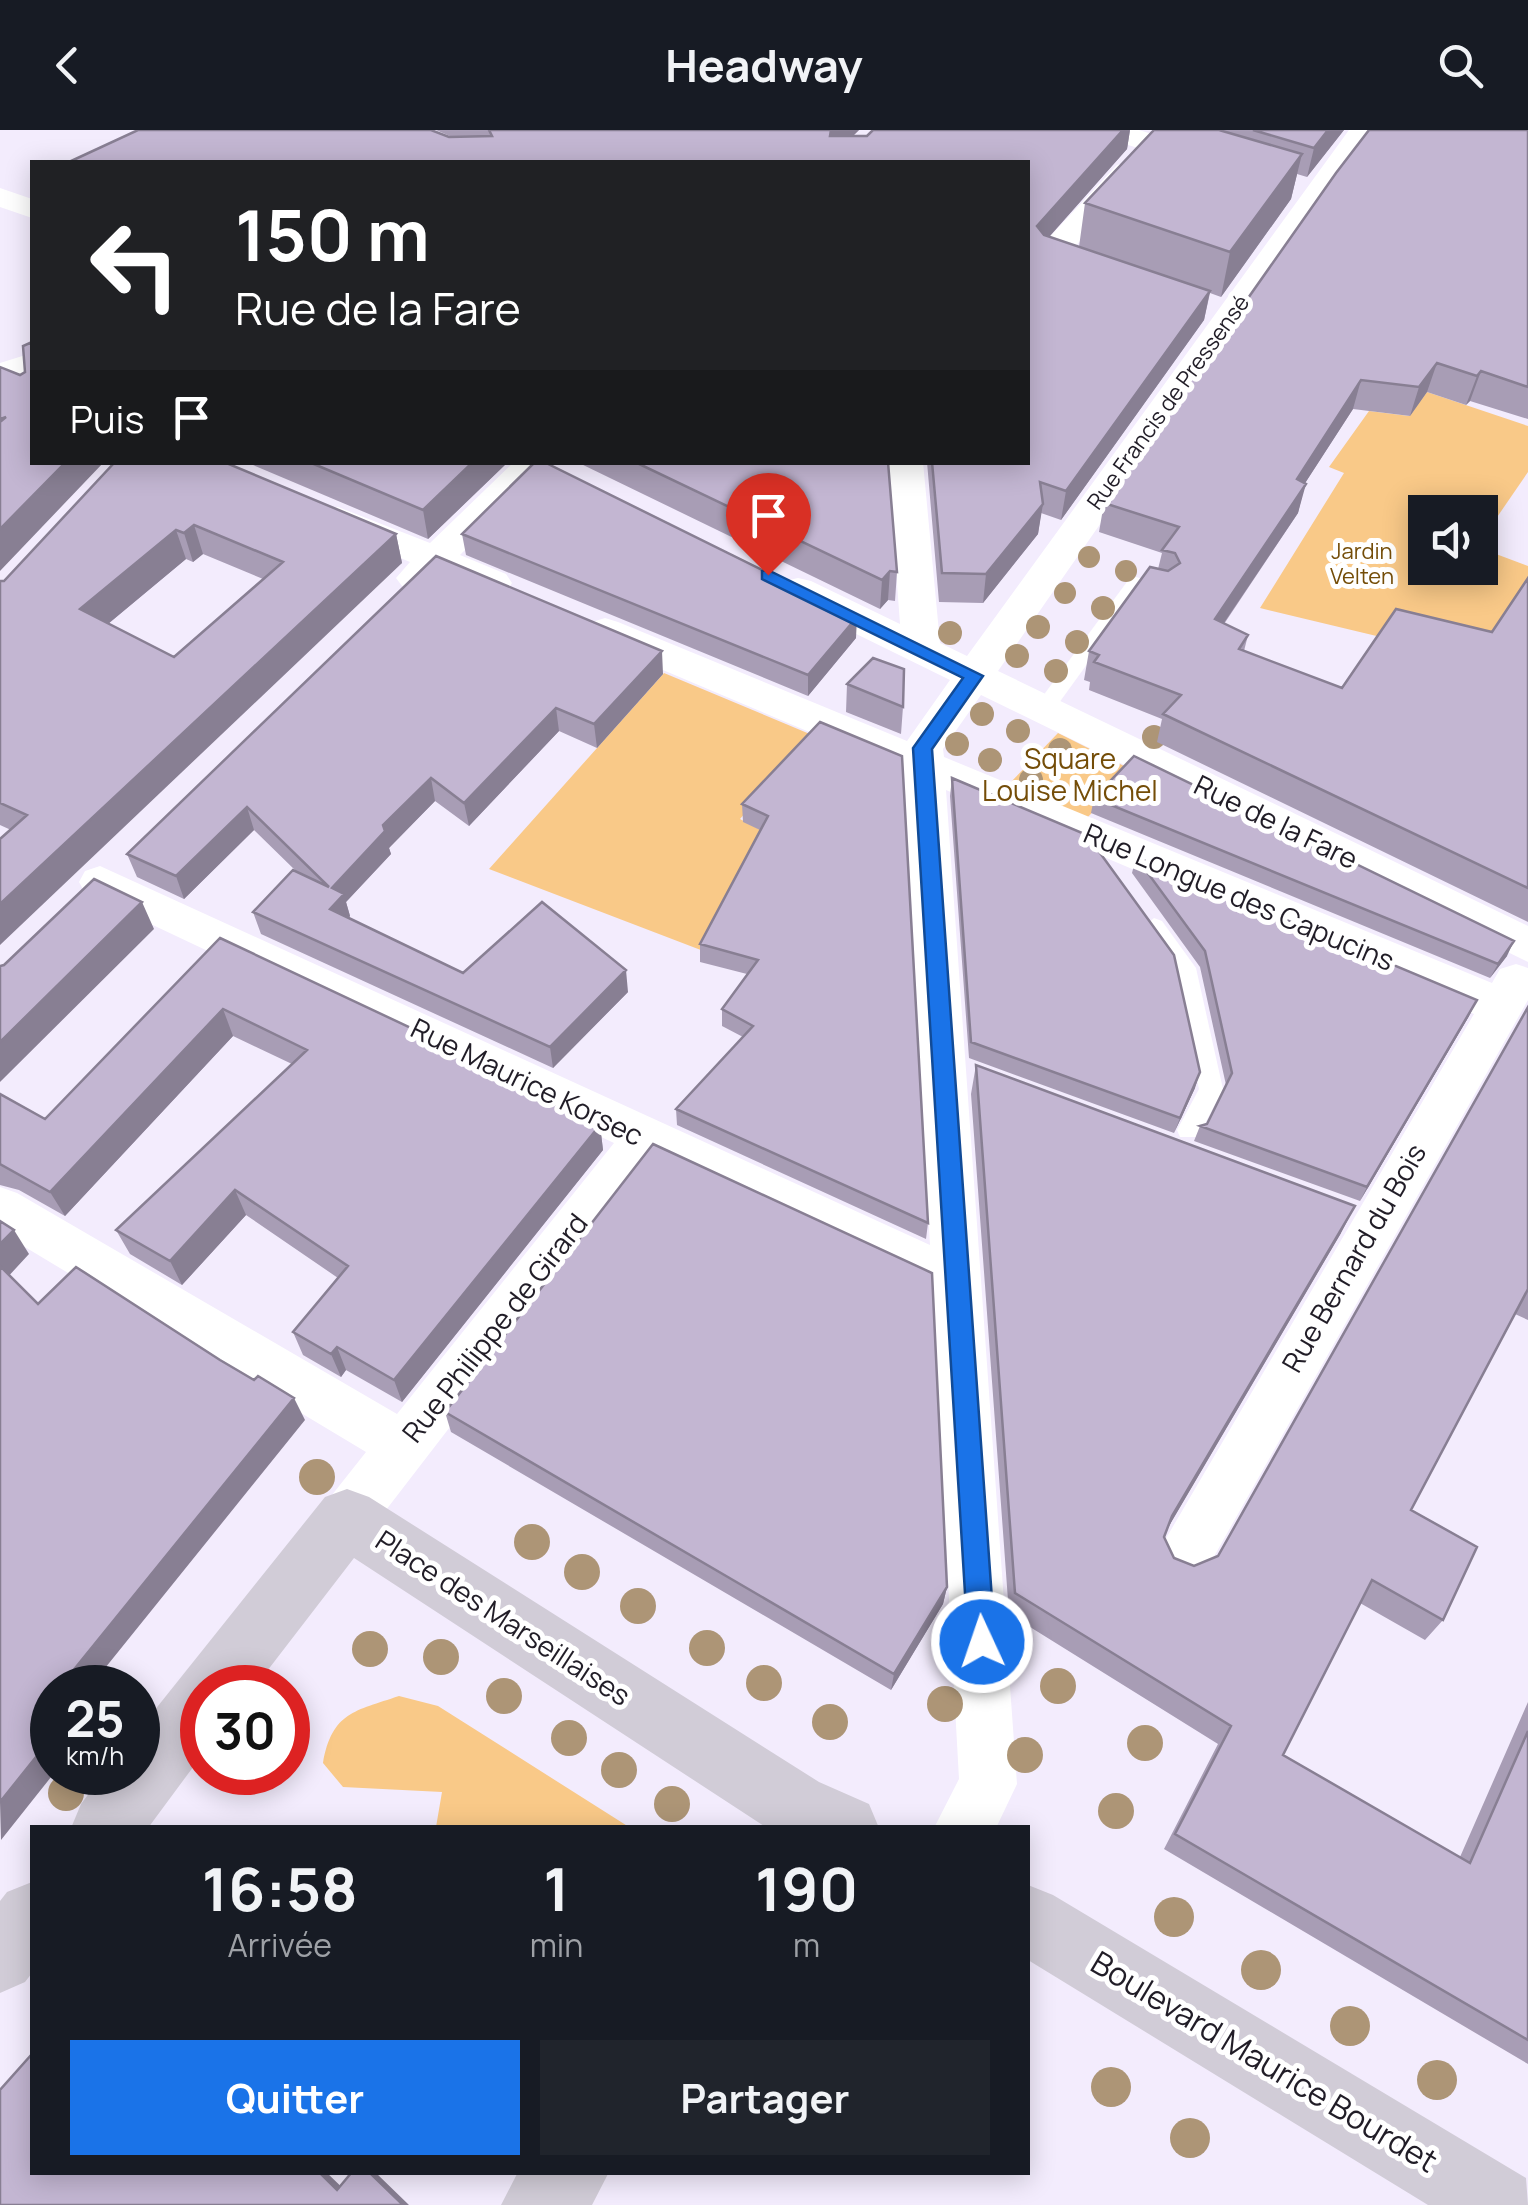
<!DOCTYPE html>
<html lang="fr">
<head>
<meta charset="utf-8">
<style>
	:root { --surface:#171b24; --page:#20242c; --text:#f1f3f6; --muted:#9ea1a6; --accent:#1a73e8 }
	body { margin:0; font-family:Manrope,sans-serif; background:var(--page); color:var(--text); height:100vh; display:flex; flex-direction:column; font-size:38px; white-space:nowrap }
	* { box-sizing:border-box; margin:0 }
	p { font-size:32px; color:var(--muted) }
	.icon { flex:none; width:55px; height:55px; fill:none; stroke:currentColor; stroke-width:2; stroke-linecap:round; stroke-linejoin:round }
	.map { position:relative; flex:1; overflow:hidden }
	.panel { position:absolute; left:30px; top:1695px; width:1000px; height:350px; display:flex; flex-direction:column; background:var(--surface); border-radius:0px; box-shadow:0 5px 25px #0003 }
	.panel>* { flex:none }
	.banner { position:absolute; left:30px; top:30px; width:1000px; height:305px; border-radius:0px; box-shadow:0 5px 25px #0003; background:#202124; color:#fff; overflow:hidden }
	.tools { position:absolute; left:1408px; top:365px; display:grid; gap:20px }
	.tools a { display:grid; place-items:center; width:90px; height:90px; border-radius:0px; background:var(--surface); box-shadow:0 5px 25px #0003; font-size:50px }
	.speed { position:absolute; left:30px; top:1535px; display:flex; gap:20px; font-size:50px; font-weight:700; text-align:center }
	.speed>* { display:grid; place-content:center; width:130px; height:130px; border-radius:50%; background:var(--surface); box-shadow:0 5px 25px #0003; line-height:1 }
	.speed small { font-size:25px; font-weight:400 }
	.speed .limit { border:15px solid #d22; background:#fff; color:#111 }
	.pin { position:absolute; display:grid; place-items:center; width:85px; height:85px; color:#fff; margin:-102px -42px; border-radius:50% 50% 50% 0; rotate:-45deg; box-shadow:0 0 10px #0007 }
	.pin .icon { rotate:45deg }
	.me { position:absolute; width:110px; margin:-55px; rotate:357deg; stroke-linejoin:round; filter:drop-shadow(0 0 8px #0008) }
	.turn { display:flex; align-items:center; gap:35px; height:210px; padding:0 40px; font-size:45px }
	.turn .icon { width:130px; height:130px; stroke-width:2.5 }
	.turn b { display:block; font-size:70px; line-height:85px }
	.then { display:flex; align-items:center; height:95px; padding:0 40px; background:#0003; gap:20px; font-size:38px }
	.eta { display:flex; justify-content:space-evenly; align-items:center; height:170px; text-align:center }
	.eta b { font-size:60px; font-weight:700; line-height:70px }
	.action { display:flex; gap:20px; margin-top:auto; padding:20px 40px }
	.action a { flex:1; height:115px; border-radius:0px; background:var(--accent); color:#fff; font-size:40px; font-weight:700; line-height:115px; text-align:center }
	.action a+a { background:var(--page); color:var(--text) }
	header { display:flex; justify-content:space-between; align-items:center; height:130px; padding:0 40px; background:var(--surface); font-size:45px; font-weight:700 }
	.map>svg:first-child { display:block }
</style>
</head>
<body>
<header><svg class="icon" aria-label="back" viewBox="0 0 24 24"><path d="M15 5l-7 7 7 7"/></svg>Headway<svg class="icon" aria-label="search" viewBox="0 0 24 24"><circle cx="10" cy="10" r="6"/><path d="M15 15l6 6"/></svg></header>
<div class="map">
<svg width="1528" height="2075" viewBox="0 0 1528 2075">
	<rect width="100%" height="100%" fill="#f3ecfd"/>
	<path fill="#f9c988" d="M 1427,262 L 1528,296 L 1528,342 L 1480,412 L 1480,382 L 1425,382 L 1425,438 L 1480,438 L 1480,418 L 1528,436 L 1528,458 L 1481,531 L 1260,478 L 1344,343 L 1329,337 L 1369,281 L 1409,286 Z
		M 664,543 L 848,620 L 766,659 L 740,689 L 768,704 L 706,822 L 489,739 Z
		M 1058,603 L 1132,640 L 1087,688 L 1009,654 Z
		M 399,1566 L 438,1576 L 629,1697 L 436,1697 L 442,1662 L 343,1657 L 323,1633 C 332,1582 355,1581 399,1566 Z"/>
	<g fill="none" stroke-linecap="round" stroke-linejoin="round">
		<path fill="#fff" fill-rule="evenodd" d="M 1136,447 L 1167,456 L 1170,461 L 1160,467 L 1140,461 L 1051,584 L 1037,584 L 1034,579 L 1037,574 L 1129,449 Z
			M 1154,788 L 1162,791 L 1196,838 L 1223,959 L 1198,1007 L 1180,1007 L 1177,1000 L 1199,959 L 1173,840 L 1143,797 Z"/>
		<path fill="#fff" fill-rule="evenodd" d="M 1094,0 L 1139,0 L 1217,24 L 1221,30 L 1217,36 L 1206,39 L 1099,6 Z
			M 1349,0 L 1379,0 L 1326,69 L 998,541 L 1528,796 L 1528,832 L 981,565 L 943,619 L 944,627 L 1492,853 L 1500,839 L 1516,834 L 1528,838 L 1528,870 L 1203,1446 L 1184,1454 L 1165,1446 L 1157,1428 L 1165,1410 L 1474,884 L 946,660 L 1017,1654 L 996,1698 L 934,1698 L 959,1649 L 932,1162 L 654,1032 L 366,1406 L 347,1413 L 328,1406 L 320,1388 L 328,1370 L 366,1322 L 0,1102 L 0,1057 L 17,1063 L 397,1284 L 614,1013 L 85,763 L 79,752 L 85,741 L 100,736 L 930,1115 L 904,642 L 592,510 L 586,501 L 592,492 L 605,488 L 618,492 L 907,611 L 950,550 L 785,469 L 779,460 L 785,451 L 798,448 L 811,451 L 900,494 L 888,332 L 923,332 L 940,513 L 967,526 Z
			M 1128,32 L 1139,35 L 1143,41 L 1072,120 L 1107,131 L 1112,138 L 1107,145 L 1096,147 L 1041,130 L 1036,123 L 1041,116 L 1117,35 Z
			M 0,58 L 32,69 L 32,88 L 0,77 Z
			M 32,223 L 32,244 L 0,254 L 0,233 Z
			M 514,332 L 552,332 L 460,425 L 506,444 L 512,453 L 506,462 L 493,465 L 440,445 C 427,457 420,461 402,456 L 396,448 L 410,432 L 325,396 L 320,388 L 325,380 L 338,377 L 430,413 Z"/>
		<path fill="#d1ccd7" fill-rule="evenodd" d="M 347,1359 L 369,1367 L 819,1652 L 869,1674 L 879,1698 L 767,1698 L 354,1428 L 254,1558 L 202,1558 L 202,1625 L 148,1698 L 71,1698 L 81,1674 L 105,1642 L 138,1642 L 138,1601 L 325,1367 Z
			M 32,1752 L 32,1843 L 25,1852 L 0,1863 L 0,1771 L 7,1762 Z
			M 1028,1755 L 1053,1765 L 1526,2048 L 1528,2075 L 1428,2075 L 1028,1830 Z
			M 518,2042 L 609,2042 L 592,2075 L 501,2075 Z"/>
	</g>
	<g fill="#ad9576">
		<circle cx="1089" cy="427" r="11"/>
		<circle cx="1126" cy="441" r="11"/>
		<circle cx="1065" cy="463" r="11"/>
		<circle cx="1103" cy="478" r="12"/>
		<circle cx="1038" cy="497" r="12"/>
		<circle cx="950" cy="503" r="12"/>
		<circle cx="1077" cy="512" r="12"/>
		<circle cx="1017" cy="526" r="12"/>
		<circle cx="1056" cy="541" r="12"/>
		<circle cx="982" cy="584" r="12"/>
		<circle cx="1018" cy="601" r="12"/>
		<circle cx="1154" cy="607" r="12"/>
		<circle cx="957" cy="614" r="12"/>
		<circle cx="1060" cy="620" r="12"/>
		<circle cx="990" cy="630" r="12"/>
		<circle cx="1031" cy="650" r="12"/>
		<circle cx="317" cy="1347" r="18"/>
		<circle cx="532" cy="1412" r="18"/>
		<circle cx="582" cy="1442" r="18"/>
		<circle cx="638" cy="1476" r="18"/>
		<circle cx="707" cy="1518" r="18"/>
		<circle cx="370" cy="1519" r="18"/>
		<circle cx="441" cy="1527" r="18"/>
		<circle cx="764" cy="1553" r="18"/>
		<circle cx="1058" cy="1556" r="18"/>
		<circle cx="504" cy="1566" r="18"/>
		<circle cx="945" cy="1574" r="18"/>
		<circle cx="830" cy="1592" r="18"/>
		<circle cx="569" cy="1608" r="18"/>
		<circle cx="1145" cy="1613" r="18"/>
		<circle cx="1025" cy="1625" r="18"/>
		<circle cx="619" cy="1640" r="18"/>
		<circle cx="66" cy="1663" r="18"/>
		<circle cx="672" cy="1674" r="18"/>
		<circle cx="1116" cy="1681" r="18"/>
		<circle cx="1174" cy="1787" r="20"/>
		<circle cx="1261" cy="1840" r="20"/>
		<circle cx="1350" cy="1896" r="20"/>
		<circle cx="1437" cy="1950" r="20"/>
		<circle cx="1111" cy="1957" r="20"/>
		<circle cx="1190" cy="2008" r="20"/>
	</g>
	<path fill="#a89db5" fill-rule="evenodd" d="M 436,0 L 859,0 L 853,6 L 867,6 L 873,0 L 1130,0 L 1127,19 L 1049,107 L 1079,117 L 1085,73 L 1153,0 L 1344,0 L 1307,47 L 1297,44 L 1291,69 L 1221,167 L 1210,163 L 1204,190 L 1061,390 L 1041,383 L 1038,404 L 983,473 L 939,472 L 927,332 L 1028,332 L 449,7 L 452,7 Z
		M 1528,0 L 1528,289 L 1470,271 L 1466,275 L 1427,262 L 1410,286 L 1353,279 L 1305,353 L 1298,383 L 1224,494 L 1248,505 L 1244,521 L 1342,558 L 1492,502 L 1528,448 L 1528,792 L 1157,612 L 1162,589 L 1089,560 L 1090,552 L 1084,550 L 1089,521 L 1158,439 L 1162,423 L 1099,402 L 1104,373 Z
		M 115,332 L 396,404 L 402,433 L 11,700 L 0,695 L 0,451 L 4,451 ZM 203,424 L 263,449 L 174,527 L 108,494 L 186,429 L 193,432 Z
		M 246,332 L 508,332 L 428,409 Z
		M 577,332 L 888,332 L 897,442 L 895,471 L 888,470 L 880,479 Z
		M 462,404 L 856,508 L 808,566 L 466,425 Z
		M 436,426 L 663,544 L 597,618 L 559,601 L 469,696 L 435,671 L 389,718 L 391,724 L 346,772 L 350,786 L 349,788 L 463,843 L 628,862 L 553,938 L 261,804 L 253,782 L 298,743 L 254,700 L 184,769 L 137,747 L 127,724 Z
		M 847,554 L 903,577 L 901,604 L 846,582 Z
		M 820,592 L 928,1093 L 926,1109 L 677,995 L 676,979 L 743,907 L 722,896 L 722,879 L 747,844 L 700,832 L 700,814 L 760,700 L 743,692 L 742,674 Z
		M 952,648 L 1195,958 L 1174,1003 L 969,928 L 950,666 Z
		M 1094,668 L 1507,826 L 1490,848 L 1091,683 Z
		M 1136,727 L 1469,886 L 1360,1071 L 1194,1011 L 1200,996 L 1207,994 L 1226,955 L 1200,837 L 1132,743 Z
		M 220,808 L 519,957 L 600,995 L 603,1020 L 402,1272 L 346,1240 L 341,1247 L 303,1225 L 293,1202 L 338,1148 L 246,1085 L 182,1155 L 130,1124 L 116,1100 L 292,934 L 233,906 L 65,1086 L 19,1060 L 0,1055 L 0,964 L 45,989 Z
		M 1528,877 L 1528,1190 L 1515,1184 L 1411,1380 L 1443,1490 L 1425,1510 L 1360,1473 L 1283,1625 L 1460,1727 L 1528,1572 L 1528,1934 L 1164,1719 L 1218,1614 L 1009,1484 L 971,964 L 976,935 L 1341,1103 L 1167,1399 L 1164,1407 L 1174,1428 L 1194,1436 L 1218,1426 Z
		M 445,1282 L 947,1457 L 943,1474 L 891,1560 L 451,1302 Z"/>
	<path fill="#887f93" d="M 831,0 L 859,0 L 829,29 L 830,1 Z
		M 1123,0 L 1130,0 L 1127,19 L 1033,125 L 1037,96 Z
		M 1328,0 L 1344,0 L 1307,47 L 1314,18 Z
		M 1302,24 L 1291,69 L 1221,167 L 1230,122 Z
		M 1210,161 L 1204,190 L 1061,390 L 1066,361 Z
		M 1437,233 L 1427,262 L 1410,286 L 1419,257 Z
		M 1481,241 L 1470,271 L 1466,275 L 1477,246 Z
		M 1361,250 L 1353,279 L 1289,378 L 1297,349 Z
		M 66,332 L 104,332 L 0,441 L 0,399 Z
		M 473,332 L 508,332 L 428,409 L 423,380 Z
		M 1306,354 L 1298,383 L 1207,518 L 1215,489 Z
		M 1043,374 L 1038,404 L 983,473 L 986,444 Z
		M 194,395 L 203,424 L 193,432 L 184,403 Z
		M 176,400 L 186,429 L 91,508 L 80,479 Z
		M 396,404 L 402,433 L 0,815 L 0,774 Z
		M 890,441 L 888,470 L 880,479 L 882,450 Z
		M 857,487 L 856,508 L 808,566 L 808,545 Z
		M 662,521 L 663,544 L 597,618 L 594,594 Z
		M 556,578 L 559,601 L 469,696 L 464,673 Z
		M 431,648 L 435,671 L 389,718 L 391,724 L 346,772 L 350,786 L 336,801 L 330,779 L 332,758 L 383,695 Z
		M 247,677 L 254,700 L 184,769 L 176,746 Z
		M 142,772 L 154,799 L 0,952 L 0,912 Z
		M 1514,811 L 1507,826 L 1490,848 L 1498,834 Z
		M 626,840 L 628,862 L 553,938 L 550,917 Z
		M 1477,870 L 1469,886 L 1360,1071 L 1367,1057 Z
		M 223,879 L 233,906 L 65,1086 L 50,1062 Z
		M 1200,942 L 1195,958 L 1174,1003 L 1180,988 Z
		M 600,995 L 603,1020 L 402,1272 L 394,1250 Z
		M 235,1060 L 246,1085 L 182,1155 L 170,1131 Z
		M 1355,1076 L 1341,1103 L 1162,1408 L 1172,1386 Z
		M 14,1100 L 29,1124 L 5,1150 L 0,1142 L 0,1114 Z
		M 337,1217 L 346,1240 L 341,1247 L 331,1224 Z
		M 294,1268 L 305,1290 L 89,1558 L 59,1558 Z
		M 947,1457 L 943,1474 L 891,1560 L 894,1544 Z
		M 52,1607 L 52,1642 L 55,1642 L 1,1710 L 0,1672 Z
		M 319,2042 L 326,2042 L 352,2067 L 337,2060 Z
		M 369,2042 L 375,2042 L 409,2075 L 403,2075 Z"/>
	<path fill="#c3b6d2" stroke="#887f93" stroke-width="2.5" fill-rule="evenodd" d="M 138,0 L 431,0 L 449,7 L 492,6 L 489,0 L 831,0 L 830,6 L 867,6 L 873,0 L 1123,0 L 1037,96 L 1044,105 L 1210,161 L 1066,361 L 1040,352 L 1043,374 L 986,444 L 942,443 L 932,332 L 1028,332 L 1028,32 L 69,32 Z
		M 1154,0 L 1219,0 L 1302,24 L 1230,122 L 1085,73 Z
		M 1253,0 L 1328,0 L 1314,18 Z
		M 1369,0 L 1528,0 L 1528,257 L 1481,241 L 1477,246 L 1437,233 L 1419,257 L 1361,250 L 1297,349 L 1306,354 L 1215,489 L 1248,505 L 1239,519 L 1342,558 L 1396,479 L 1492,502 L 1528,448 L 1528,758 L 1163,584 L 1181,565 L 1094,532 L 1099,525 L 1089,521 L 1150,437 L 1168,441 L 1180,433 L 1175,423 L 1162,420 L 1179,397 L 1104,373 L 1336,43 Z
		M 32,212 L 32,332 L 66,332 L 0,399 L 0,292 L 6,287 L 0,289 L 0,237 L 20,245 L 25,242 L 23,216 Z
		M 115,332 L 224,332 L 396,404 L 0,774 L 0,709 L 27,685 L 0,673 L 0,451 L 4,451 ZM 194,395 L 283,432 L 174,527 L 80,479 L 176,400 L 184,403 Z
		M 309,332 L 473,332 L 423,380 Z
		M 535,332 L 544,332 L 857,487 L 808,545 L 462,404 Z
		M 635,332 L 888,332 L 897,442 L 890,441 L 882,450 Z
		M 436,426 L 662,521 L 594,594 L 556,578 L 464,673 L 431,648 L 383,695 L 385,701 L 332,758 L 344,764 L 330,779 L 463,843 L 542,772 L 626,840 L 550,917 L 253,782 L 293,740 L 329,757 L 247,677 L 176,746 L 127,724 Z
		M 873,528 L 904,539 L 903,577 L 847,554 Z
		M 820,592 L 902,626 L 928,1093 L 676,979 L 753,896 L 722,879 L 758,830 L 700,814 L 768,686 L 742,674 Z
		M 1134,626 L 1514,811 L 1498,834 L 1094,668 Z
		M 952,648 L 1087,705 L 1174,825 L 1200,942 L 1180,988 L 971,912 Z
		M 1136,727 L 1477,870 L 1367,1057 L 1200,996 L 1207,994 L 1232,943 L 1205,821 Z
		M 94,749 L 142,772 L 0,912 L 0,836 L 4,835 Z
		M 220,808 L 517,948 L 512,954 L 600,995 L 394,1250 L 337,1217 L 331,1224 L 293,1202 L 348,1136 L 235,1060 L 170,1131 L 116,1100 L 307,920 L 223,879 L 50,1062 L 0,1034 L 0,964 L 45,989 Z
		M 1528,877 L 1528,1159 L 1411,1380 L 1477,1417 L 1443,1490 L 1372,1450 L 1283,1625 L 1470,1733 L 1528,1601 L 1528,1910 L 1175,1704 L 1231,1596 L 1015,1463 L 976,935 L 1355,1076 L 1172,1386 L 1164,1407 L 1174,1428 L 1194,1436 L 1218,1426 Z
		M 653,1014 L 932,1143 L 947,1457 L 894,1544 L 445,1282 Z
		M 0,1091 L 14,1100 L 0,1114 Z
		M 0,1136 L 38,1174 L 76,1137 L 220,1230 L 254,1250 L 258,1246 L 294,1268 L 59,1558 L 52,1558 L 52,1607 L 0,1672 Z
		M 32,1924 L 32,2042 L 319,2042 L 337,2060 L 352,2042 L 369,2042 L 403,2075 L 0,2075 L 0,1960 Z"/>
	<path fill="#1a73e8" stroke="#114b97" stroke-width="2.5" d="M 768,440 L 983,546 L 932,619 L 995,1512 L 991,1521 L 982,1525 L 972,1521 L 968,1512 L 913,618 L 963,548 L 762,449 L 762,441 Z"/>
	<g text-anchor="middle" stroke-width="10" stroke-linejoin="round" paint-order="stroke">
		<g font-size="22" fill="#211d27" stroke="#fff">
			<text transform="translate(1168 272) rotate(-54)" y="8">Rue Francis de Pressensé</text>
		</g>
		<g font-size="22" fill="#744d08" stroke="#fff">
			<text x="1362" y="429">Jardin<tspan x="1362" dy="25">Velten</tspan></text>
		</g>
		<g font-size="28" fill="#744d08" stroke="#fff">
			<text x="1070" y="639">Square<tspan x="1070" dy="32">Louise Michel</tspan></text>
		</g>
		<g font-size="28" fill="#211d27" stroke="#fff">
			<text transform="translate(1276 692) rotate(26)" y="10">Rue de la Fare</text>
			<text transform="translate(1239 767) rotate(23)" y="10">Rue Longue des Capucins</text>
			<text transform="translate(527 952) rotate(26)" y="10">Rue Maurice Korsec</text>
			<text transform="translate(1354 1128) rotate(-60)" y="10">Rue Bernard du Bois</text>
			<text transform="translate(495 1198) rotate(-52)" y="10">Rue Philippe de Girard</text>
			<text transform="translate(503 1488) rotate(33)" y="10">Place des Marseillaises</text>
		</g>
		<g font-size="32" fill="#211d27" stroke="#fff">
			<text transform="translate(1264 1932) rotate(31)" y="11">Boulevard Maurice Bourdet</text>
		</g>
	</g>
</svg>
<div class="tools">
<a><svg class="icon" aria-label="sound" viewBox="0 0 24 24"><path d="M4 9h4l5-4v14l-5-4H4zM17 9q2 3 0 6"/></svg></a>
</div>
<div class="speed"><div>25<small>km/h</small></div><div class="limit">30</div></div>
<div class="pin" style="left:768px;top:445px;background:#d93025"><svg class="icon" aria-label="arrive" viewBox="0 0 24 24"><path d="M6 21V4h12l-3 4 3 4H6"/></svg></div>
<svg class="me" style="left:982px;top:1512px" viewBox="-20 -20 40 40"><circle r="17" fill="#1a73e8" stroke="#fff" stroke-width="3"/><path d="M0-11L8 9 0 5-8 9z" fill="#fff"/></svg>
<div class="banner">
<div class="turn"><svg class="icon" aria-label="left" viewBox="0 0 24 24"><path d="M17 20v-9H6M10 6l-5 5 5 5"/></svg><div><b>150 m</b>Rue de la Fare</div></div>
<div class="then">Puis<svg class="icon" aria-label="arrive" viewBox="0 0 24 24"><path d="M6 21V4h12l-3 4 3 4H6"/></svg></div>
</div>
<section class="panel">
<div class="eta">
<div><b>16:58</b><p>Arrivée</p></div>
<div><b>1</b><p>min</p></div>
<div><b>190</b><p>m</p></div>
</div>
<div class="action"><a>Quitter</a><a>Partager</a></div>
</section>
</div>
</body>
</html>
